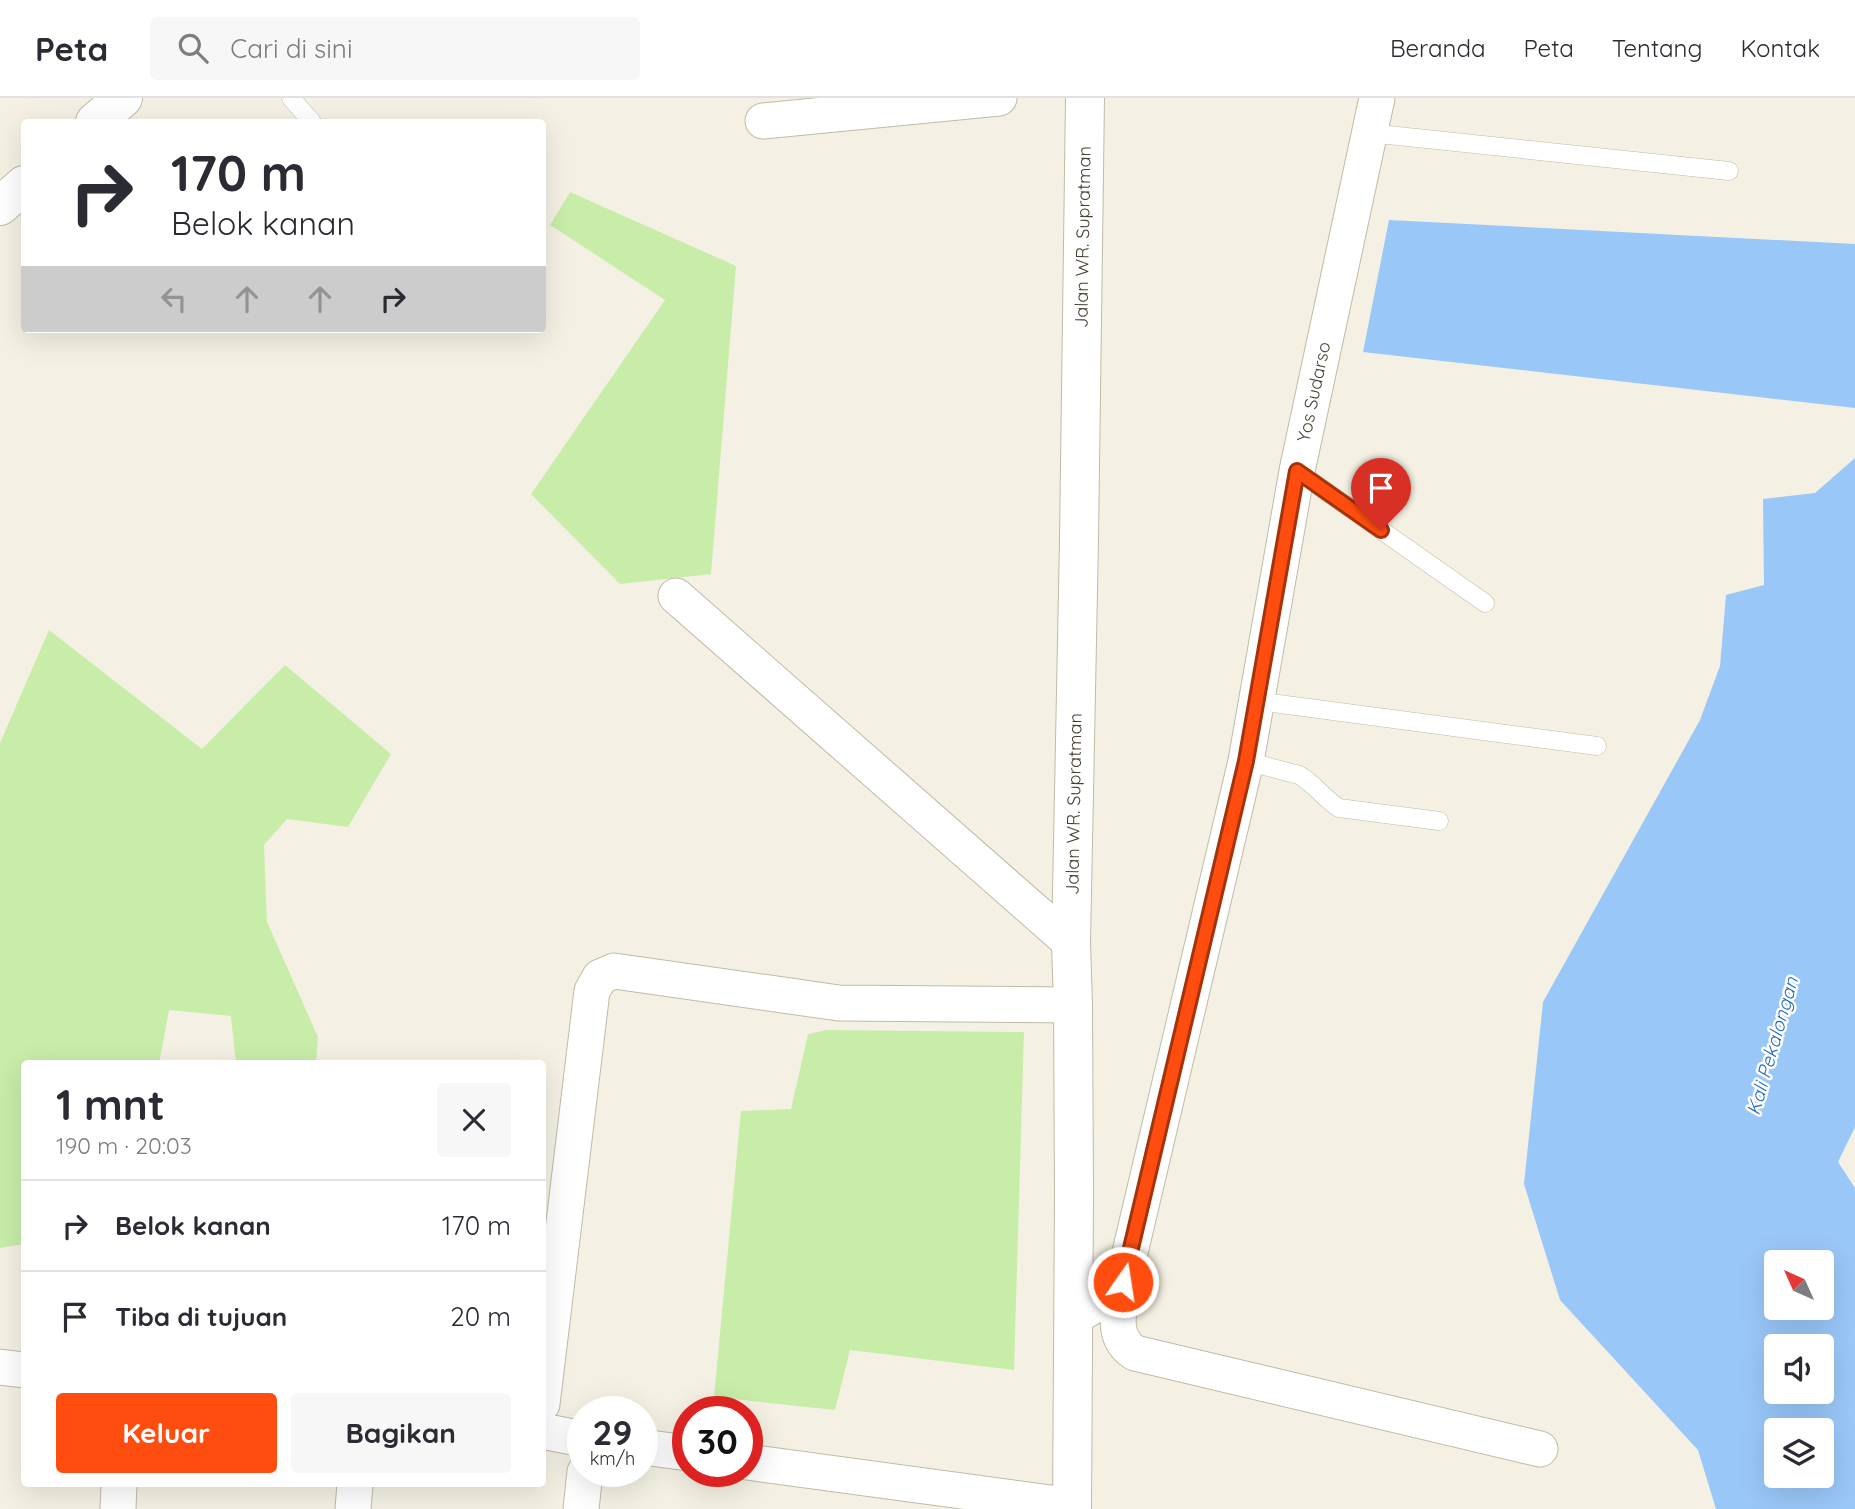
<!DOCTYPE html>
<html lang="id">
<head>
<meta charset="utf-8">
<style>
	:root { --surface:#fff; --page:#f7f7f7; --text:#2b2b33; --muted:#7c7c81; --line:#e1e1e2; --accent:#ff4d10 }
	body { margin:0; font-family:Quicksand,sans-serif; background:var(--page); color:var(--text); height:100vh; display:flex; flex-direction:column; font-size:26px; white-space:nowrap }
	* { box-sizing:border-box; margin:0 }
	p { font-size:23px; color:var(--muted) }
	.icon { flex:none; width:38px; height:38px; fill:none; stroke:currentColor; stroke-width:2; stroke-linecap:round; stroke-linejoin:round }
	.map { position:relative; flex:1; overflow:hidden }
	.panel { position:absolute; left:21px; top:962px; width:525px; height:427px; display:flex; flex-direction:column; background:var(--surface); border-radius:7px; box-shadow:0 7px 28px #0002 }
	.panel>* { flex:none }
	.top-card { position:absolute; left:21px; top:21px; width:525px; height:214px; border-radius:7px; box-shadow:0 7px 28px #0002; background:#fff; color:var(--text); overflow:hidden }
	.needle { width:46px; rotate:315deg }
	.controls { position:absolute; left:1764px; top:1152px; display:grid; gap:14px }
	.controls a { display:grid; place-items:center; width:70px; height:70px; border-radius:7px; background:var(--surface); box-shadow:0 7px 28px #0002; font-size:35px }
	.speed { position:absolute; left:567px; top:1298px; display:flex; gap:14px; font-size:35px; font-weight:700; text-align:center }
	.speed>* { display:grid; place-content:center; width:91px; height:91px; border-radius:50%; background:var(--surface); box-shadow:0 7px 28px #0002; line-height:1 }
	.speed small { font-size:18px; font-weight:400 }
	.speed .limit { border:10px solid #d22; background:#fff; color:#111 }
	.pin { position:absolute; display:grid; place-items:center; width:60px; height:60px; color:#fff; margin:-72px -30px; border-radius:50% 50% 50% 0; rotate:-45deg; box-shadow:0 0 7px #0007 }
	.pin .icon { rotate:45deg }
	.me { position:absolute; width:77px; margin:-38px; rotate:13deg; stroke-linejoin:round; filter:drop-shadow(0 0 5px #0008) }
	.turn { display:flex; align-items:center; gap:24px; height:147px; padding:0 35px; font-size:32px }
	.turn .icon { width:91px; height:91px; stroke-width:2.5 }
	.turn b { display:block; font-size:49px; line-height:60px }
	.lanes { display:flex; align-items:center; height:66px; padding:0 35px; background:#0003; justify-content:center; gap:35px; direction:ltr }
	.lanes .off { opacity:.35 }
	.round { display:grid; place-items:center; flex:none; width:74px; height:74px; border-radius:7px; background:var(--page) }
	.summary { display:flex; align-items:center; justify-content:space-between; height:119px; padding:0 35px }
	h1 { font-size:42px; font-weight:800; line-height:52px }
	.primary-button { display:flex; gap:14px; margin-top:auto; padding:14px 35px }
	.primary-button a { flex:1; height:80px; border-radius:7px; background:var(--accent); color:#fff; font-size:28px; font-weight:800; line-height:80px; text-align:center }
	.primary-button a+a { background:var(--page); color:var(--text) }
	ul { padding:0; list-style:none }
	li { display:flex; align-items:center; gap:21px; height:91px; padding:0 35px; border-top:2px solid var(--line) }
	li div { flex:1 }
	li b { display:block; font-size:26px }
	li em { font-style:normal }
	header { display:flex; align-items:center; gap:42px; box-sizing:border-box; height:98px; padding:0 35px; background:var(--surface); border-bottom:2px solid var(--line) }
	header strong { font-size:33px }
	nav { display:flex; gap:38px; margin-inline-start:auto; font-size:24px }
	.search { width:490px; height:63px; background:var(--page); display:flex; align-items:center; gap:18px; box-sizing:border-box; padding:0 24px; border-radius:7px; color:var(--muted); font-size:26px }
	.map>svg:first-child { display:block }
</style>
</head>
<body>
<header>
<strong>Peta</strong>
<div class="search"><svg class="icon" aria-label="search" viewBox="0 0 24 24"><circle cx="10" cy="10" r="6"/><path d="M15 15l6 6"/></svg>Cari di sini</div>
<nav><a>Beranda</a><a>Peta</a><a>Tentang</a><a>Kontak</a></nav>
</header>
<div class="map">
<svg width="1855" height="1411" viewBox="0 0 1855 1411">
	<rect width="100%" height="100%" fill="#f4f1e4"/>
	<path fill="#c7eda8" d="M 570,94 L 736,168 L 711,476 L 620,486 L 531,396 L 665,202 L 550,127 Z
		M 49,532 L 202,651 L 285,567 L 391,656 L 348,729 L 287,721 L 264,747 L 267,824 L 318,939 L 316,966 L 236,966 L 231,918 L 169,912 L 159,966 L 24,966 L 24,1146 L 0,1150 L 0,645 Z
		M 827,932 L 1024,934 L 1014,1272 L 850,1252 L 835,1312 L 714,1299 L 741,1013 L 791,1011 L 808,936 Z"/>
	<path fill="#99c7f8" fill-rule="evenodd" d="M 1389,122 L 1855,146 L 1855,310 L 1363,254 Z
		M 1855,360 L 1855,1029 L 1838,1064 L 1855,1090 L 1855,1411 L 1716,1411 L 1698,1352 L 1560,1202 L 1524,1086 L 1543,904 L 1700,622 L 1720,568 L 1726,497 L 1764,487 L 1763,401 L 1815,395 ZM 1776,1164 L 1822,1164 L 1822,1209 L 1776,1209 ZM 1776,1248 L 1822,1248 L 1822,1293 L 1776,1293 ZM 1776,1332 L 1822,1332 L 1822,1377 L 1776,1377 Z"/>
	<g fill="none" stroke-linecap="round" stroke-linejoin="round">
		<g stroke="#c0baa6" stroke-width="19">
			<path id="service" d="M 291,0 L 312,24
				M 1369,35 L 1729,73
				M 1297,373 L 1485,505
				M 1257,603 L 1597,648
				M 1246,663 L 1299,677 C 1314,685 1324,701 1339,710 L 1439,723"/>
		</g>
		<g stroke="#c0baa6" stroke-width="37">
			<path id="minor" d="M 763,23 L 999,0
				M 676,498 L 1071,845
				M 1123,1184 C 1120,1209 1109,1239 1135,1255 L 1540,1351
				M 1073,1220 L 1107,1200 L 1123,1184 L 1246,663 L 1297,373 L 1377,0
				M 0,1269 L 24,1272
				M 542,1306 L 592,893 L 600,879 L 614,873 L 839,905 L 1073,907
				M 542,1333 L 583,1341
				M 642,1349 L 688,1355
				M 747,1364 L 1073,1408
				M 118,1411 L 119,1386
				M 353,1411 L 355,1386
				M 581,1411 L 585,1374"/>
		</g>
		<g stroke="#c0baa6" stroke-width="40">
			<path id="tertiary" d="M 95,24 L 123,0
				M 0,108 L 24,87
				M 1072,1411 L 1074,1096 L 1073,907 L 1071,845 L 1079,442 L 1085,0"/>
		</g>
		<use href="#service" stroke="#fff" stroke-width="18"/>
		<use href="#minor" stroke="#fff" stroke-width="35"/>
		<use href="#tertiary" stroke="#fff" stroke-width="38"/>
	</g>
	<g fill="none" stroke-linecap="round" stroke-linejoin="round">
		<g stroke="#a6320a" stroke-width="18">
			<path id="route" d="M 1123,1184 L 1246,663 L 1297,373 L 1381,432"/>
		</g>
		<use href="#route" stroke="#ff4d10" stroke-width="12"/>
	</g>
	<g text-anchor="middle" stroke-width="5" stroke-linejoin="round" paint-order="stroke">
		<g font-size="18" fill="#474133" stroke="#fff">
			<text transform="translate(1083 139) rotate(-89)" y="6">Jalan WR. Supratman</text>
			<text transform="translate(1314 294) rotate(-78)" y="6">Yos Sudarso</text>
			<text transform="translate(1074 706) rotate(-89)" y="6">Jalan WR. Supratman</text>
		</g>
		<g font-size="19" font-style="italic" fill="#216bbe" stroke="#fff">
			<text transform="translate(1772 948) rotate(-74)" y="7">Kali Pekalongan</text>
		</g>
	</g>
</svg>
<div class="controls">
<a><svg class="needle" viewBox="-14 -14 28 28"><path d="M0-13l5 13h-10z" fill="#e53935"/><path d="M0 13l5-13h-10z" fill="#7c7c81"/></svg></a>
<a><svg class="icon" aria-label="sound" viewBox="0 0 24 24"><path d="M4 9h4l5-4v14l-5-4H4zM17 9q2 3 0 6"/></svg></a>
<a><svg class="icon" aria-label="layers" viewBox="0 0 24 24"><path d="M12 4l9 5-9 5-9-5zM3 14l9 5 9-5"/></svg></a>
</div>
<div class="speed"><div>29<small>km/h</small></div><div class="limit">30</div></div>
<div class="pin" style="left:1381px;top:432px;background:#d93025"><svg class="icon" aria-label="arrive" viewBox="0 0 24 24"><path d="M6 21V4h12l-3 4 3 4H6"/></svg></div>
<svg class="me" style="left:1123px;top:1184px" viewBox="-20 -20 40 40"><circle r="17" fill="#ff4d10" stroke="#fff" stroke-width="3"/><path d="M0-11L8 9 0 5-8 9z" fill="#fff"/></svg>
<div class="top-card">
<div class="turn"><svg class="icon" aria-label="right" viewBox="0 0 24 24"><path d="M7 20v-9h11M14 6l5 5-5 5"/></svg><div><b>170 m</b>Belok kanan</div></div>
<div class="lanes"><svg class="icon off" aria-label="left" viewBox="0 0 24 24"><path d="M17 20v-9H6M10 6l-5 5 5 5"/></svg><svg class="icon off" aria-label="ahead" viewBox="0 0 24 24"><path d="M12 20V5M6 11l6-6 6 6"/></svg><svg class="icon off" aria-label="ahead" viewBox="0 0 24 24"><path d="M12 20V5M6 11l6-6 6 6"/></svg><svg class="icon" aria-label="right" viewBox="0 0 24 24"><path d="M7 20v-9h11M14 6l5 5-5 5"/></svg></div>
</div>
<section class="panel">
<div class="summary"><div><h1>1 mnt</h1><p>190 m · 20:03</p></div><a class="round"><svg class="icon" aria-label="close" viewBox="0 0 24 24"><path d="M6 6l12 12M18 6L6 18"/></svg></a></div>
<ul>
<li><svg class="icon" aria-label="right" viewBox="0 0 24 24"><path d="M7 20v-9h11M14 6l5 5-5 5"/></svg><div><b>Belok kanan</b></div><em>170 m</em></li>
<li><svg class="icon" aria-label="arrive" viewBox="0 0 24 24"><path d="M6 21V4h12l-3 4 3 4H6"/></svg><div><b>Tiba di tujuan</b></div><em>20 m</em></li>
</ul>
<div class="primary-button"><a>Keluar</a><a>Bagikan</a></div>
</section>
</div>
</body>
</html>
